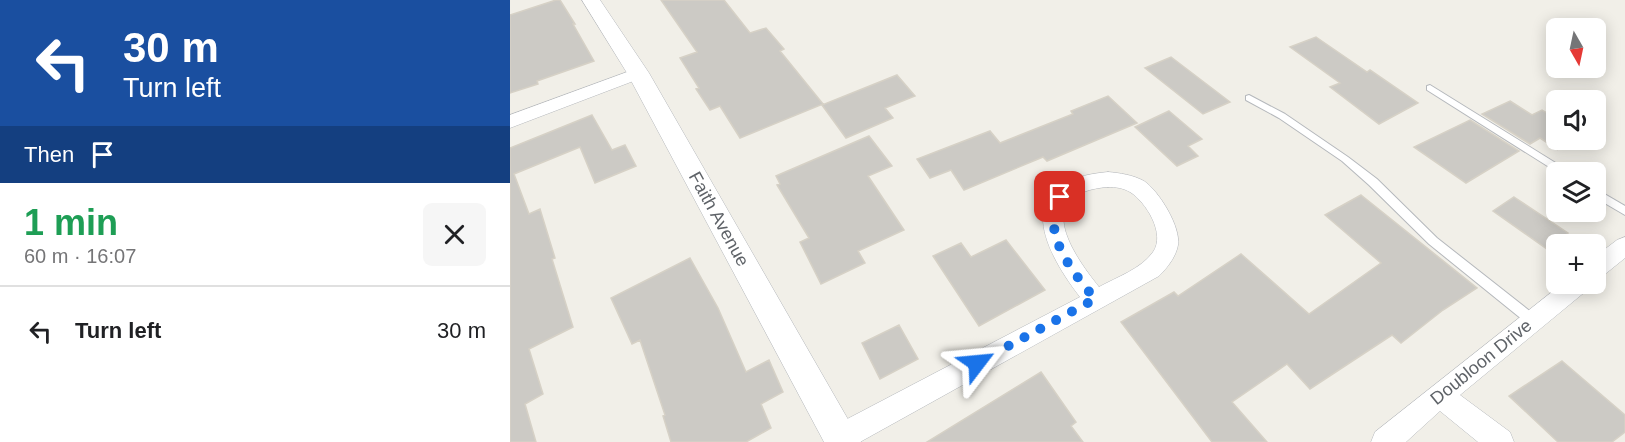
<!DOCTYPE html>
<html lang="en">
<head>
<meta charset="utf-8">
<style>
	:root { --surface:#fff; --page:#f6f6f6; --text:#202124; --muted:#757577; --line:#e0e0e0 }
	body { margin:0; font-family:Helvetica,sans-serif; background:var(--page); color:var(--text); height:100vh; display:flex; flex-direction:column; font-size:22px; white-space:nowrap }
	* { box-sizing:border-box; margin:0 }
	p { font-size:20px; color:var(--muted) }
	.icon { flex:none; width:33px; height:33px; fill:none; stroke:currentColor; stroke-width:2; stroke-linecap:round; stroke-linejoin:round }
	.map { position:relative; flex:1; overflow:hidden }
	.sheet { display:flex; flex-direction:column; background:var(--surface); width:510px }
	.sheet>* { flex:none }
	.banner { background:#1a4fa0; color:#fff; overflow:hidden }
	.needle { width:39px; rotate:171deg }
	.fabs { position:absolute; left:1036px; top:18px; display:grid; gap:12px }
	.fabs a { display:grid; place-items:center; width:60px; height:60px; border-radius:9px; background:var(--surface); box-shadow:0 3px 15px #0003; font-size:30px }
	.pin { position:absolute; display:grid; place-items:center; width:51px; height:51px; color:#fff; margin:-26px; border-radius:12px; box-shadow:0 3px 9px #0006 }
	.me { position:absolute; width:66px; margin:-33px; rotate:61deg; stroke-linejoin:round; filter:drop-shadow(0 0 4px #0008) }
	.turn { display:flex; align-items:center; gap:21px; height:126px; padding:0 24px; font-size:27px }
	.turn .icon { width:78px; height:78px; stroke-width:2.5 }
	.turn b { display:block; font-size:42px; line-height:51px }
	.then { display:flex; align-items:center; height:57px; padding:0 24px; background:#0003; gap:12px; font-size:22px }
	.round { display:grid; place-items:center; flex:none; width:63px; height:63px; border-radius:9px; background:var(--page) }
	.head { display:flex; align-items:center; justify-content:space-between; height:102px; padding:0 24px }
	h1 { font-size:36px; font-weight:700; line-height:45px; color:#1e9e55 }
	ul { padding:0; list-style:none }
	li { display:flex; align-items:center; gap:18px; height:90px; padding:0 24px; border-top:2px solid var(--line) }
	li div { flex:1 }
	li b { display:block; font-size:22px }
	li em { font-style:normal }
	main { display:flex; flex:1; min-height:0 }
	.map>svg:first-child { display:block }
</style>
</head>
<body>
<main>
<section class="sheet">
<div class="banner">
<div class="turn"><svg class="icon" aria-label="left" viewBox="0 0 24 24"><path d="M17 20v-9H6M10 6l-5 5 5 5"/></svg><div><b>30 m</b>Turn left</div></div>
<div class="then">Then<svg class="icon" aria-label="arrive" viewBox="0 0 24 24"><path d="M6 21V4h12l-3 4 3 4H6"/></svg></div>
</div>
<div class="head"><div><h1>1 min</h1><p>60 m · 16:07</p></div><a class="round"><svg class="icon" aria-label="close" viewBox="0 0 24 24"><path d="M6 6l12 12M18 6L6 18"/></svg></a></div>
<ul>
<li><svg class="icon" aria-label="left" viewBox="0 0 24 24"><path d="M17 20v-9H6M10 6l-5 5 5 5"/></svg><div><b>Turn left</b></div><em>30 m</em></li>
</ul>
</section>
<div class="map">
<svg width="1115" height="442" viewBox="0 0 1115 442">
	<rect width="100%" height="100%" fill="#f1efe8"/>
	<path fill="#cccac5" stroke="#d6d1c6" stroke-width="1.5" d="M 46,0 L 50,0 L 65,24 L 63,24 L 84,61 L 27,81 L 28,84 L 0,93 L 0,15 Z
		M 151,0 L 214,0 L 240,33 L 256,28 L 274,49 L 270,51 L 313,104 L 230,138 L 210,106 L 200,110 L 186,89 L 189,88 L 170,58 L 187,52 Z
		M 806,37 L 857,72 L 860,70 L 908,103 L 869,124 L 820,87 L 830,83 L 780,47 Z
		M 661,57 L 703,89 L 720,102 L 693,114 L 635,68 Z
		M 387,75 L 405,96 L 375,108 L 383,118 L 336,138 L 312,105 Z
		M 598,96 L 627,123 L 537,161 L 533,157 L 454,190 L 441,170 L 420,178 L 407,159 L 480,131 L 490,143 L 563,114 L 561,111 Z
		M 1000,101 L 1022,115 L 1032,110 L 1047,119 L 1047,149 L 1030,138 L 1020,144 L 972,114 Z
		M 659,111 L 692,139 L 678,146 L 688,156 L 667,166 L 625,127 Z
		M 82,115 L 102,150 L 115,145 L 126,166 L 85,183 L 70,147 L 4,174 L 19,214 L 30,209 L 45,258 L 42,259 L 63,327 L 19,349 L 33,394 L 15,404 L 26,442 L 0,442 L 0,148 Z
		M 960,120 L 1009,151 L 956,183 L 904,147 Z
		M 359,136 L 382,166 L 358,176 L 394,230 L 348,251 L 355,263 L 311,284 L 290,242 L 299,238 L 267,185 L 270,184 L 266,176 Z
		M 851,195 L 967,288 L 933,310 L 891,343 L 882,335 L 800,389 L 777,364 L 722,402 L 757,442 L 702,442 L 611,322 L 664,292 L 668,296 L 731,254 L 799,314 L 871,263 L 815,215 Z
		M 1004,197 L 1058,233 L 1037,249 L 983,211 Z
		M 496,240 L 535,290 L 469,326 L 423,256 L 451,243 L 461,257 Z
		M 180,258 L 208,308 L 236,372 L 259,360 L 273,392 L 251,404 L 261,428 L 236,442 L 161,442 L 153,416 L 155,415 L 130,340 L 122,344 L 101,298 Z
		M 389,325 L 408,359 L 370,379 L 352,343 Z
		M 1052,361 L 1115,415 L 1115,432 L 1102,442 L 1048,442 L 999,396 Z
		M 531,372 L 566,422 L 561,426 L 573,442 L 417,442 Z"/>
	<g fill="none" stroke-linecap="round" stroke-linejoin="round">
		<g stroke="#b5b8bc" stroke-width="2">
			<path id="service" d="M 920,85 L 1057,170 L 1059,172 L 1047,172 L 917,90 L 917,86 Z
				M 739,95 L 775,114 L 838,157 L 867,179 L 927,238 L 1026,316 L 1028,320 L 1026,324 L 1022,325 L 1018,324 L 919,244 L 859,185 L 832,161 L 769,118 L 736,100 L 736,96 Z
				M 1086,189 L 1115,206 L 1115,215 L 1086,198 Z"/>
		</g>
		<g stroke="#b5b8bc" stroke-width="1">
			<path id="minor" d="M 128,68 L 134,69 L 136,73 L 134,77 L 0,128 L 0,115 Z
				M 598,172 C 610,173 623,175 634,181 C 649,191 671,227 668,245 C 666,257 657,268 649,276 L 350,442 L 318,442 L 316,438 L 320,428 L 570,297 C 529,244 503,180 598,172 ZM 598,187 C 606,187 613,188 620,192 C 636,202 656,234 643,252 C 631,269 607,277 589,287 C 560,251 522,193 598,187 Z
				M 1115,237 L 1115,258 L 1094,275 L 1086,278 L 1086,256 L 1107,240 Z
				M 1052,284 L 1079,284 L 1076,291 L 950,395 L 1000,432 L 1004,442 L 968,442 L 930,411 L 896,442 L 861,442 L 865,432 Z"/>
		</g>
		<g stroke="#b5b8bc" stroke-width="1">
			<path id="tertiary" d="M 72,0 L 90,0 L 139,73 L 351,442 L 314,442 L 117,73 Z"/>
		</g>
		<use href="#service" fill="#fff" fill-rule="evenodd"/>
		<use href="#minor" fill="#fff" fill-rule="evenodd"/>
		<use href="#tertiary" fill="#fff" fill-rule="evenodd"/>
	</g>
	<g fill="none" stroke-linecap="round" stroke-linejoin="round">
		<path stroke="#1a73e8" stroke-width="10" stroke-dasharray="0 18" d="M 467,363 L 585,299 C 562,271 530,233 550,197"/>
	</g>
	<g text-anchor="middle" stroke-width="5" stroke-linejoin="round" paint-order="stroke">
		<g font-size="18" fill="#5f6368" stroke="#fff">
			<text transform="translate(209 219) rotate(61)" y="6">Faith Avenue</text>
			<text transform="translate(971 362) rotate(-39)" y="6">Doubloon Drive</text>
		</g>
	</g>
</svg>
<div class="fabs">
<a><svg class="needle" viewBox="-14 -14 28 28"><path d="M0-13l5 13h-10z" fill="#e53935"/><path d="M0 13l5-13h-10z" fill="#757577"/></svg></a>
<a><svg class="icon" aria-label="sound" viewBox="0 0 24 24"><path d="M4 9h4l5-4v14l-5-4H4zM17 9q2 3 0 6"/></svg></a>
<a><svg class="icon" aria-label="layers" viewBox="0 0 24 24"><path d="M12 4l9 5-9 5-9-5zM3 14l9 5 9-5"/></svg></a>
<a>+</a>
</div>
<div class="pin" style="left:550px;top:197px;background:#d93025"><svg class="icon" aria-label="arrive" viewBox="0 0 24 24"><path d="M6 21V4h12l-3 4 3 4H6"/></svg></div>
<svg class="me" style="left:467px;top:363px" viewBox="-20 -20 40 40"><path d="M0-17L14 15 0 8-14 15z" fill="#1a73e8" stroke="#fff" stroke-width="4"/></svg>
</div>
</main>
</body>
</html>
